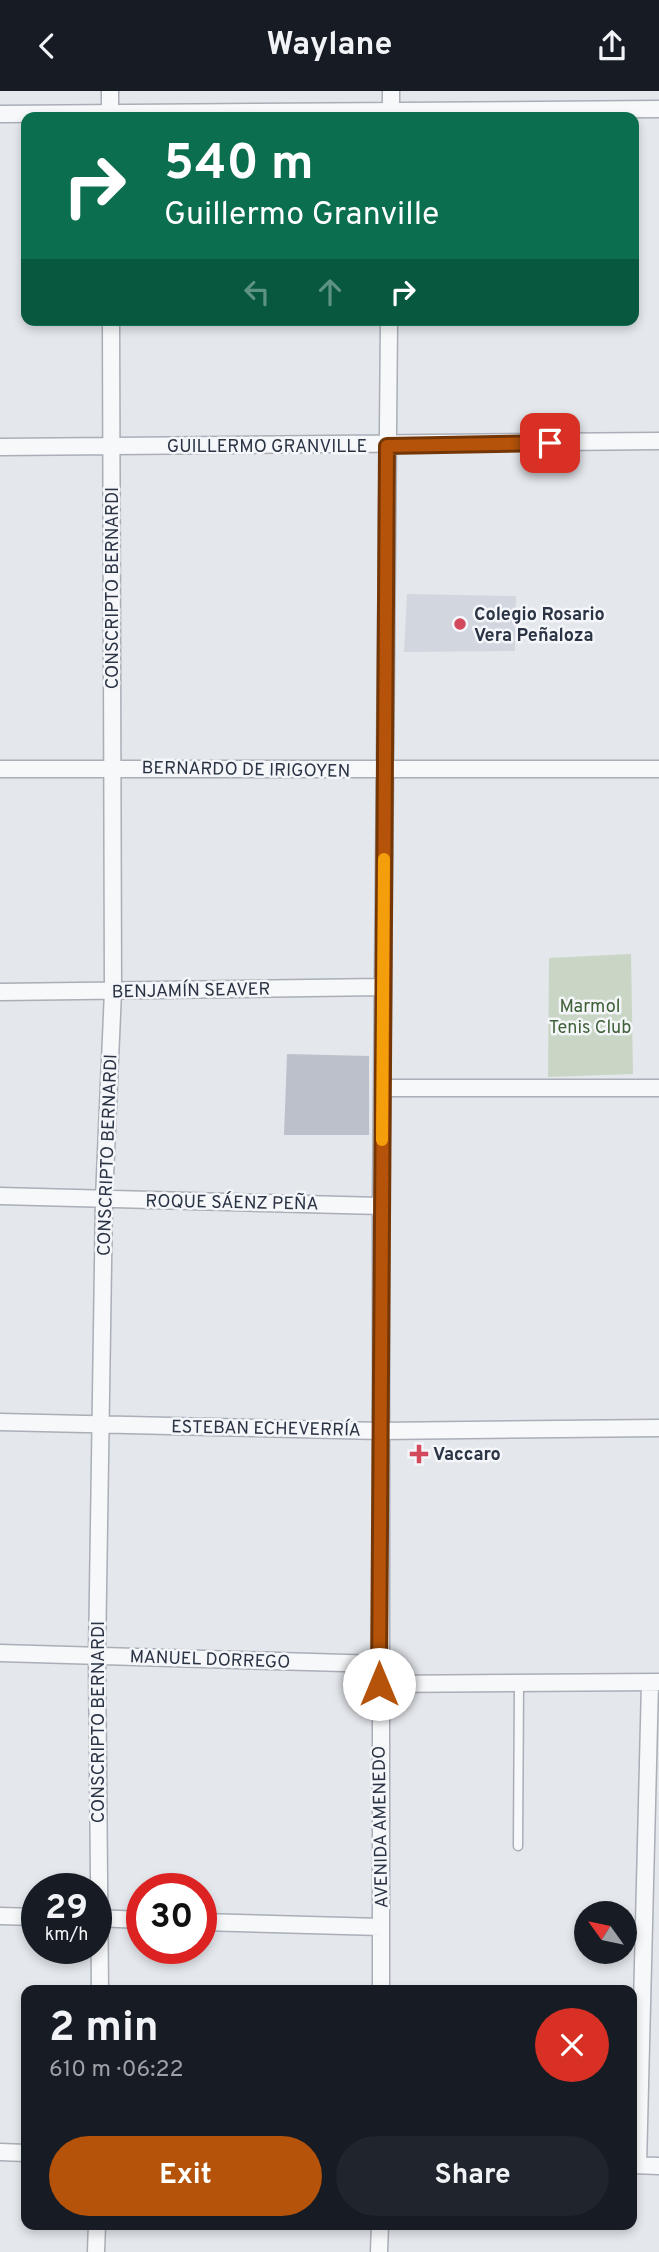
<!DOCTYPE html>
<html lang="en">
<head>
<meta charset="utf-8">
<style>
	:root { --surface:#171b24; --page:#20242c; --text:#f1f3f6; --muted:#9ea1a6; --accent:#b45309 }
	body { margin:0; font-family:Overpass,sans-serif; background:var(--page); color:var(--text); height:100vh; display:flex; flex-direction:column; font-size:26px; white-space:nowrap }
	* { box-sizing:border-box; margin:0 }
	p { font-size:23px; color:var(--muted) }
	.icon { flex:none; width:38px; height:38px; fill:none; stroke:currentColor; stroke-width:2; stroke-linecap:round; stroke-linejoin:round }
	.map { position:relative; flex:1; overflow:hidden }
	.side { position:absolute; left:21px; top:1894px; width:616px; height:245px; display:flex; flex-direction:column; background:var(--surface); border-radius:14px; box-shadow:0 4px 10px #0003 }
	.side>* { flex:none }
	.top-card { position:absolute; left:21px; top:21px; width:618px; height:214px; border-radius:14px; box-shadow:0 4px 10px #0003; background:#0b6e4f; color:#fff; overflow:hidden }
	.needle { width:46px; rotate:303deg }
	.tools { position:absolute; left:574px; top:1810px; display:grid; gap:14px }
	.tools a { display:grid; place-items:center; width:63px; height:63px; border-radius:50%; background:var(--surface); box-shadow:0 4px 10px #0003; font-size:35px }
	.speed { position:absolute; left:21px; top:1782px; display:flex; gap:14px; font-size:35px; font-weight:700; text-align:center }
	.speed>* { display:grid; place-content:center; width:91px; height:91px; border-radius:50%; background:var(--surface); box-shadow:0 4px 10px #0003; line-height:1 }
	.speed small { font-size:18px; font-weight:400 }
	.speed .limit { border:10px solid #d22; background:#fff; color:#111 }
	.pin { position:absolute; display:grid; place-items:center; width:60px; height:60px; color:#fff; margin:-30px; border-radius:14px; box-shadow:0 4px 10px #0006 }
	.me { position:absolute; width:77px; margin:-38px; rotate:0deg; stroke-linejoin:round; filter:drop-shadow(0 0 5px #0008) }
	.turn { display:flex; align-items:center; gap:24px; height:147px; padding:0 28px; font-size:32px }
	.turn .icon { width:91px; height:91px; stroke-width:2.5 }
	.turn b { display:block; font-size:49px; line-height:60px }
	.lanes { display:flex; align-items:center; height:66px; padding:0 28px; background:#0003; justify-content:center; gap:35px; direction:ltr }
	.lanes .off { opacity:.35 }
	.round { display:grid; place-items:center; flex:none; width:74px; height:74px; border-radius:37px; background:var(--page) }
	.headline { display:flex; align-items:center; justify-content:space-between; height:119px; padding:0 28px }
	h1 { font-size:42px; font-weight:700; line-height:52px }
	.button { display:flex; gap:14px; margin-top:auto; padding:14px 28px }
	.button a { flex:1; height:80px; border-radius:42px; background:var(--accent); color:#fff; font-size:28px; font-weight:700; line-height:80px; text-align:center }
	.button a+a { background:var(--page); color:var(--text) }
	header { display:flex; justify-content:space-between; align-items:center; height:91px; padding:0 28px; background:var(--surface); font-size:32px; font-weight:700 }
	.map>svg:first-child { display:block }
</style>
</head>
<body>
<header><svg class="icon" aria-label="back" viewBox="0 0 24 24"><path d="M15 5l-7 7 7 7"/></svg>Waylane<svg class="icon" aria-label="share" viewBox="0 0 24 24"><path d="M12 15V3M7 8l5-5 5 5M5 13v7h14v-7"/></svg></header>
<div class="map">
<svg width="659" height="2161" viewBox="0 0 659 2161">
	<rect width="100%" height="100%" fill="#e4e7ec"/>
	<path fill="#d2d6de" d="M 407,503 L 516,505 L 515,560 L 404,561 Z"/>
	<path fill="#c9d6c5" d="M 631,863 L 633,983 L 548,986 L 549,867 Z"/>
	<path fill="#bbc0ca" d="M 287,963 L 369,965 L 369,1044 L 284,1044 Z"/>
	<g fill="none" stroke-linecap="round" stroke-linejoin="round">
		<g stroke="#a9aeb7" stroke-width="11">
			<path id="service" d="M 518,1755 L 519,1591"/>
		</g>
		<g stroke="#a9aeb7" stroke-width="19">
			<path id="minor" d="M 110,0 L 110,26
				M 0,23 L 659,18
				M 391,26 L 391,0
				M 0,356 L 659,350
				M 0,678 L 659,678
				M 0,901 L 382,896
				M 382,997 L 659,997
				M 0,1105 L 381,1115
				M 0,1331 L 380,1340 L 659,1337
				M 0,1562 L 379,1573
				M 379,1593 L 659,1591
				M 0,1825 L 37,1826
				M 96,1827 L 142,1829
				M 201,1831 L 381,1836
				M 100,1899 L 97,1565 L 104,1108 L 113,900 L 111,229
				M 381,1899 L 381,1115 L 389,229
				M 0,2061 L 26,2062
				M 632,2074 L 659,2075
				M 638,2074 L 650,1592
				M 96,2161 L 97,2133
				M 379,2161 L 380,2133"/>
		</g>
		<use href="#service" stroke="#f7f8fa" stroke-width="8"/>
		<use href="#minor" stroke="#f7f8fa" stroke-width="16"/>
	</g>
	<g fill="none" stroke-linecap="round" stroke-linejoin="round">
		<g stroke="#753606" stroke-width="18">
			<path id="route" d="M 379,1593 L 387,355 L 550,352"/>
		</g>
		<use href="#route" stroke="#b45309" stroke-width="12"/>
		<path stroke="#f59e0b" stroke-width="12" d="M 382,1049 L 384,768"/>
	</g>
	<g fill="#d1495b" stroke="#f4f6f9" stroke-width="2.5">
		<circle cx="460" cy="533" r="7"/>
		<path d="M415.5 1352.5h7v7h7v7h-7v7h-7v-7h-7v-7h7z"/>
	</g>
	<g text-anchor="middle" stroke-width="5" stroke-linejoin="round" paint-order="stroke">
		<g font-size="18" fill="#2b3445" stroke="#f4f6f9">
			<text x="267" y="361">GUILLERMO GRANVILLE</text>
			<text transform="translate(112 497) rotate(-90)" y="6">CONSCRIPTO BERNARDI</text>
			<text transform="translate(246 678) rotate(1)" y="6">BERNARDO DE IRIGOYEN</text>
			<text transform="translate(191 899) rotate(-1)" y="6">BENJAMÍN SEAVER</text>
			<text transform="translate(107 1064) rotate(-88)" y="6">CONSCRIPTO BERNARDI</text>
			<text transform="translate(232 1111) rotate(1)" y="6">ROQUE SÁENZ PEÑA</text>
			<text transform="translate(266 1337) rotate(1)" y="6">ESTEBAN ECHEVERRÍA</text>
			<text transform="translate(210 1568) rotate(2)" y="6">MANUEL DORREGO</text>
			<text transform="translate(98 1631) rotate(-90)" y="6">CONSCRIPTO BERNARDI</text>
			<text transform="translate(380 1736) rotate(-91)" y="6">AVENIDA AMENEDO</text>
		</g>
		<g font-size="18" font-weight="bold" fill="#2b3445" stroke="#f4f6f9" text-anchor="start">
			<text x="474" y="529">Colegio Rosario<tspan x="474" dy="21">Vera Peñaloza</tspan></text>
			<text x="433" y="1369">Vaccaro</text>
		</g>
		<g font-size="18" fill="#3f6138" stroke="#f4f6f9">
			<text x="590" y="921">Marmol<tspan x="590" dy="21">Tenis Club</tspan></text>
		</g>
	</g>
</svg>
<div class="tools">
<a><svg class="needle" viewBox="-14 -14 28 28"><path d="M0-13l5 13h-10z" fill="#e53935"/><path d="M0 13l5-13h-10z" fill="#9ea1a6"/></svg></a>
</div>
<div class="speed"><div>29<small>km/h</small></div><div class="limit">30</div></div>
<div class="pin" style="left:550px;top:352px;background:#d93025"><svg class="icon" aria-label="arrive" viewBox="0 0 24 24"><path d="M6 21V4h12l-3 4 3 4H6"/></svg></div>
<svg class="me" style="left:379px;top:1593px" viewBox="-20 -20 40 40"><circle r="19" fill="#fff"/><path d="M0-13L10 11 0 6-10 11z" fill="#b45309"/></svg>
<div class="top-card">
<div class="turn"><svg class="icon" aria-label="right" viewBox="0 0 24 24"><path d="M7 20v-9h11M14 6l5 5-5 5"/></svg><div><b>540 m</b>Guillermo Granville</div></div>
<div class="lanes"><svg class="icon off" aria-label="left" viewBox="0 0 24 24"><path d="M17 20v-9H6M10 6l-5 5 5 5"/></svg><svg class="icon off" aria-label="ahead" viewBox="0 0 24 24"><path d="M12 20V5M6 11l6-6 6 6"/></svg><svg class="icon" aria-label="right" viewBox="0 0 24 24"><path d="M7 20v-9h11M14 6l5 5-5 5"/></svg></div>
</div>
<section class="side">
<div class="headline"><div><h1>2 min</h1><p>610 m · 06:22</p></div><a class="round" style="background:#d93025;color:#fff"><svg class="icon" aria-label="close" viewBox="0 0 24 24"><path d="M6 6l12 12M18 6L6 18"/></svg></a></div>
<div class="button"><a>Exit</a><a>Share</a></div>
</section>
</div>
</body>
</html>
